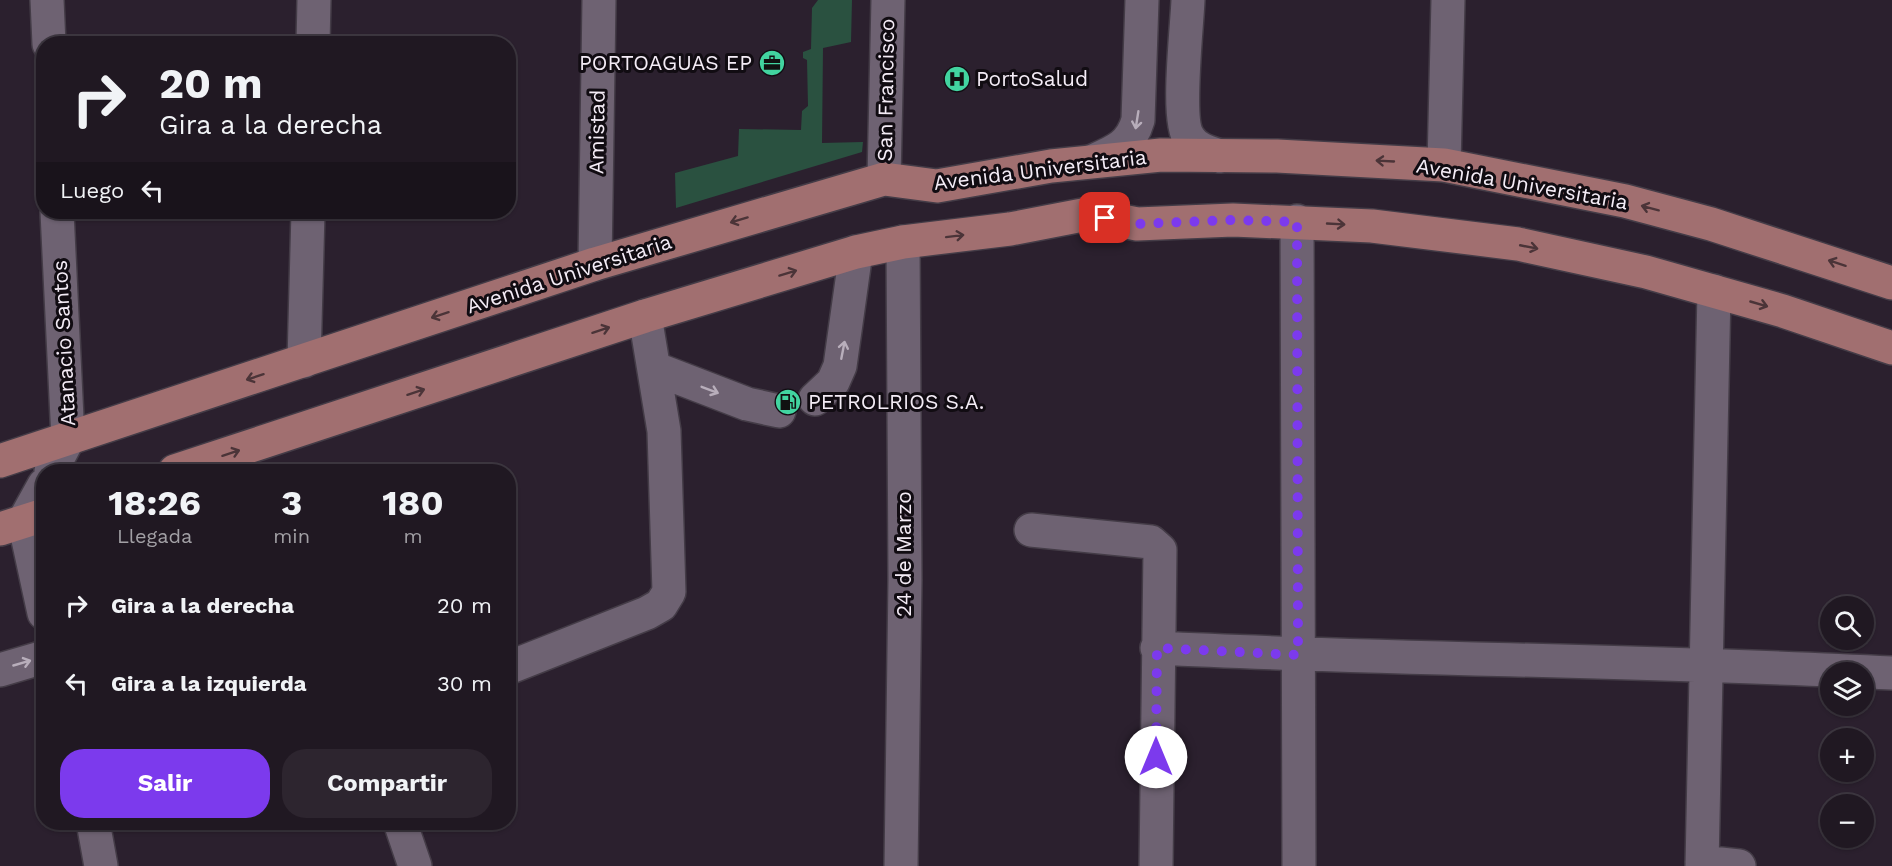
<!DOCTYPE html>
<html lang="es">
<head>
<meta charset="utf-8">
<style>
	:root { --surface:#201822; --page:#2d252f; --text:#f1f3f6; --muted:#a2a0a5; --line:#3d3740; --accent:#7c3aed }
	body { margin:0; font-family:"Work Sans",sans-serif; background:var(--page); color:var(--text); height:100vh; display:flex; flex-direction:column; font-size:22px; white-space:nowrap }
	* { box-sizing:border-box; margin:0 }
	p { font-size:20px; color:var(--muted) }
	.icon { flex:none; width:33px; height:33px; fill:none; stroke:currentColor; stroke-width:2; stroke-linecap:round; stroke-linejoin:round }
	.map { position:relative; flex:1; overflow:hidden }
	.drawer { position:absolute; left:36px; top:464px; width:480px; height:366px; display:flex; flex-direction:column; background:var(--surface); border-radius:24px; box-shadow:0 2px 4px #0004,0 0 0 2px var(--line) }
	.drawer>* { flex:none }
	.banner { position:absolute; left:36px; top:36px; width:480px; height:183px; border-radius:24px; box-shadow:0 2px 4px #0004,0 0 0 2px var(--line); background:#201822; color:var(--text); overflow:hidden }
	.tools { position:absolute; left:1820px; top:596px; display:grid; gap:12px }
	.tools a { display:grid; place-items:center; width:54px; height:54px; border-radius:50%; background:var(--surface); box-shadow:0 2px 4px #0004,0 0 0 2px var(--line); font-size:30px }
	.pin { position:absolute; display:grid; place-items:center; width:51px; height:51px; color:#fff; margin:-26px; border-radius:12px; box-shadow:0 3px 9px #0006 }
	.me { position:absolute; width:66px; margin:-33px; rotate:0deg; stroke-linejoin:round; filter:drop-shadow(0 0 4px #0008) }
	.turn { display:flex; align-items:center; gap:21px; height:126px; padding:0 24px; font-size:27px }
	.turn .icon { width:78px; height:78px; stroke-width:2.5 }
	.turn b { display:block; font-size:42px; line-height:51px }
	.then { display:flex; align-items:center; height:57px; padding:0 24px; background:#0003; gap:12px; font-size:22px }
	.eta { display:flex; justify-content:space-evenly; align-items:center; height:102px; text-align:center }
	.eta b { font-size:36px; font-weight:700; line-height:42px }
	.button { display:flex; gap:12px; margin-top:auto; padding:12px 24px }
	.button a { flex:1; height:69px; border-radius:24px; background:var(--accent); color:#fff; font-size:24px; font-weight:700; line-height:69px; text-align:center }
	.button a+a { background:var(--page); color:var(--text) }
	ul { padding:0; list-style:none }
	li { display:flex; align-items:center; gap:18px; height:78px; padding:0 24px }
	li div { flex:1 }
	li b { display:block; font-size:22px }
	li em { font-style:normal }
	.map>svg:first-child { display:block }
</style>
</head>
<body>
<div class="map">
<svg width="1892" height="866" viewBox="0 0 1892 866">
	<rect width="100%" height="100%" fill="#2b202e"/>
	<path fill="#2a5140" d="M 818,0 L 852,0 L 851,42 L 823,48 L 822,143 L 863,142 L 862,152 L 676,208 L 675,173 L 738,156 L 739,129 L 801,130 L 802,111 L 808,106 L 807,60 L 803,58 L 803,52 L 811,49 L 812,8 Z"/>
	<g fill="none" stroke-linecap="round" stroke-linejoin="round">
		<g stroke="#443c47" stroke-width="36">
			<path id="minor" d="M 47,0 L 49,44
				M 1188,0 C 1187,27 1176,120 1189,138 C 1196,149 1208,152 1220,156
				M 313,44 L 314,0
				M 1093,161 C 1116,151 1131,145 1138,120 L 1142,0
				M 1444,165 L 1448,0
				M 884,179 L 888,0
				M 1297,221 L 1299,866
				M 595,264 L 599,0
				M 304,361 L 308,212
				M 656,369 L 747,404 L 779,411
				M 815,399 L 833,382 L 840,366 L 856,252
				M 51,471 L 68,439 L 57,212
				M 44,485 L 24,521 L 44,613
				M 1031,530 L 1151,542 L 1160,550 L 1156,866
				M 1157,648 C 1402,660 1647,660 1892,673
				M 508,668 L 647,613 L 661,605 L 669,592 L 664,431 L 645,316
				M 0,670 L 44,657
				M 93,822 L 101,866
				M 400,822 L 415,866
				M 1702,862 L 1739,866
				M 901,866 L 905,580 L 903,242
				M 1702,866 L 1714,291"/>
		</g>
		<g stroke="#443c47" stroke-width="36">
			<path id="major" d="M 0,461 L 595,264 L 884,179 L 937,186 L 1051,166 L 1161,155 L 1277,156 L 1444,165 L 1625,201 L 1711,224 L 1892,283
				M 175,471 L 645,316 L 856,252 L 903,242 L 1010,229 L 1088,214 L 1137,224 L 1233,220 L 1372,226 L 1518,244 L 1646,272 L 1783,311 L 1892,348
				M 0,529 L 44,515"/>
		</g>
		<use href="#minor" stroke="#6e6272" stroke-width="33"/>
		<use href="#major" stroke="#a16f70" stroke-width="33"/>
	</g>
	<defs><path id="oneway-shaft" d="M-6 0H5M1.5-3L5.5 0L1.5 3" fill="none" stroke-width="1.6" stroke-linecap="round" stroke-linejoin="round" transform="scale(1.5)"/></defs>
	<g stroke="#b8aebb">
		<use href="#oneway-shaft" transform="translate(1137 120) rotate(99)"/>
		<use href="#oneway-shaft" transform="translate(843 350) rotate(-79)"/>
		<use href="#oneway-shaft" transform="translate(710 390) rotate(21)"/>
		<use href="#oneway-shaft" transform="translate(22 663) rotate(-16)"/>
	</g>
	<g stroke="#4b3438">
		<use href="#oneway-shaft" transform="translate(1385 161) rotate(-177)"/>
		<use href="#oneway-shaft" transform="translate(1650 208) rotate(-165)"/>
		<use href="#oneway-shaft" transform="translate(739 220) rotate(163)"/>
		<use href="#oneway-shaft" transform="translate(1336 224) rotate(3)"/>
		<use href="#oneway-shaft" transform="translate(955 236) rotate(-7)"/>
		<use href="#oneway-shaft" transform="translate(1529 247) rotate(11)"/>
		<use href="#oneway-shaft" transform="translate(1837 263) rotate(-162)"/>
		<use href="#oneway-shaft" transform="translate(788 273) rotate(-17)"/>
		<use href="#oneway-shaft" transform="translate(1759 304) rotate(16)"/>
		<use href="#oneway-shaft" transform="translate(440 315) rotate(162)"/>
		<use href="#oneway-shaft" transform="translate(601 330) rotate(-18)"/>
		<use href="#oneway-shaft" transform="translate(255 377) rotate(162)"/>
		<use href="#oneway-shaft" transform="translate(416 392) rotate(-18)"/>
		<use href="#oneway-shaft" transform="translate(231 453) rotate(-18)"/>
	</g>
	<g fill="none" stroke-linecap="round" stroke-linejoin="round">
		<path stroke="#7c3aed" stroke-width="10" stroke-dasharray="0 18" d="M 1105,218 L 1137,224 L 1233,220 L 1297,222 L 1298,655 L 1157,648 L 1156,757"/>
	</g>
	<defs>
		<g id="office-disc" transform="scale(1.35)"><circle r="9.5" fill="#42d4a0" stroke="#110c12"/><path d="M-6-3h4V-5.5h4V-3h4V5H-6ZM-1-4.5V-3h2v-1.5ZM-6 0V1H6V0Z" fill="#111"/></g>
		<g id="hospital-disc" transform="scale(1.35)"><circle r="9.5" fill="#42d4a0" stroke="#110c12"/><path d="M-5-5h3v3.5h4V-5h3V5h-3V1.5h-4V5h-3Z" fill="#111"/></g>
		<g id="fuel-disc" transform="scale(1.35)"><circle r="9.5" fill="#42d4a0" stroke="#110c12"/><path d="M-5.5-6h7V0h2V4h1.3V-2.5L3-4.5l.8-.8L6-3V5H2.5V1h-1V6h-7ZM-4.2-4.7v3.2H.2V-4.7Z" fill="#111"/></g>
	</defs>
	<g fill-rule="evenodd">
		<use href="#office-disc" x="772" y="63"/>
		<use href="#hospital-disc" x="957" y="79"/>
		<use href="#fuel-disc" x="788" y="402"/>
	</g>
	<g text-anchor="middle" stroke-width="6" stroke-linejoin="round" paint-order="stroke">
		<g font-size="21" fill="#f4ecf6" stroke="#110c12" text-anchor="start">
			<text x="752" y="70" text-anchor="end">PORTOAGUAS EP</text>
			<text x="976" y="86">PortoSalud</text>
			<text x="808" y="409">PETROLRIOS S.A.</text>
		</g>
		<g font-size="21" fill="#f4ecf6" stroke="#110c12">
			<text transform="translate(886 90) rotate(-89)" y="7">San Francisco</text>
			<text transform="translate(597 132) rotate(-89)" y="7">Amistad</text>
			<text transform="translate(1040 170) rotate(-7)" y="7">Avenida Universitaria</text>
			<text transform="translate(1522 184) rotate(10)" y="7">Avenida Universitaria</text>
			<text transform="translate(569 274) rotate(-18)" y="7">Avenida Universitaria</text>
			<text transform="translate(64 343) rotate(-93)" y="7">Atanacio Santos</text>
			<text transform="translate(904 554) rotate(-90)" y="7">24 de Marzo</text>
		</g>
	</g>
</svg>
<div class="tools">
<a><svg class="icon" aria-label="search" viewBox="0 0 24 24"><circle cx="10" cy="10" r="6"/><path d="M15 15l6 6"/></svg></a>
<a><svg class="icon" aria-label="layers" viewBox="0 0 24 24"><path d="M12 4l9 5-9 5-9-5zM3 14l9 5 9-5"/></svg></a>
<a>+</a>
<a>−</a>
</div>
<div class="pin" style="left:1105px;top:218px;background:#d93025"><svg class="icon" aria-label="arrive" viewBox="0 0 24 24"><path d="M6 21V4h12l-3 4 3 4H6"/></svg></div>
<svg class="me" style="left:1156px;top:757px" viewBox="-20 -20 40 40"><circle r="19" fill="#fff"/><path d="M0-13L10 11 0 6-10 11z" fill="#7c3aed"/></svg>
<div class="banner">
<div class="turn"><svg class="icon" aria-label="right" viewBox="0 0 24 24"><path d="M7 20v-9h11M14 6l5 5-5 5"/></svg><div><b>20 m</b>Gira a la derecha</div></div>
<div class="then">Luego<svg class="icon" aria-label="left" viewBox="0 0 24 24"><path d="M17 20v-9H6M10 6l-5 5 5 5"/></svg></div>
</div>
<section class="drawer">
<div class="eta">
<div><b>18:26</b><p>Llegada</p></div>
<div><b>3</b><p>min</p></div>
<div><b>180</b><p>m</p></div>
</div>
<ul>
<li><svg class="icon" aria-label="right" viewBox="0 0 24 24"><path d="M7 20v-9h11M14 6l5 5-5 5"/></svg><div><b>Gira a la derecha</b></div><em>20 m</em></li>
<li><svg class="icon" aria-label="left" viewBox="0 0 24 24"><path d="M17 20v-9H6M10 6l-5 5 5 5"/></svg><div><b>Gira a la izquierda</b></div><em>30 m</em></li>
</ul>
<div class="button"><a>Salir</a><a>Compartir</a></div>
</section>
</div>
</body>
</html>
